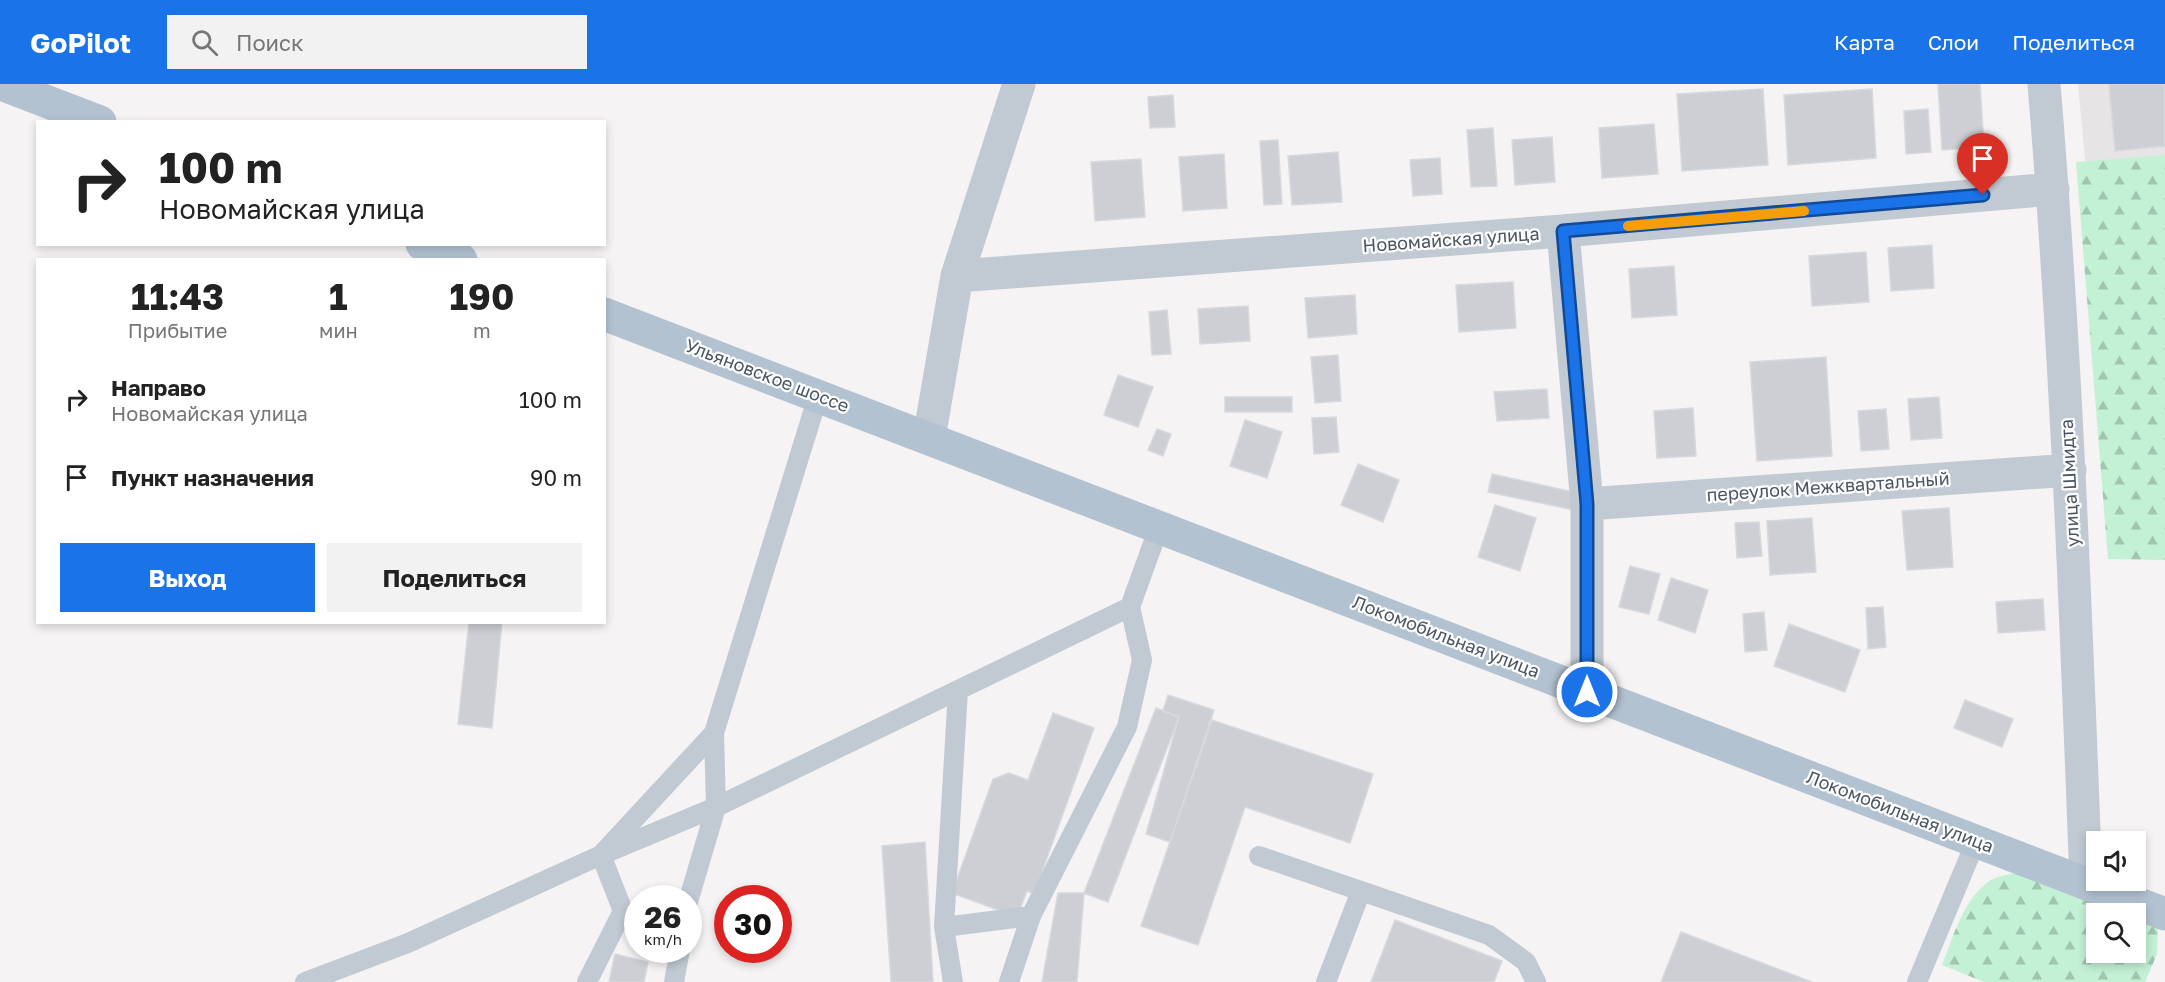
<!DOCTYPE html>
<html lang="ru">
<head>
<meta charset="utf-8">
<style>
	:root { --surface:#fff; --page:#f2f2f2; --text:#222; --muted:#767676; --accent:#1a73e8 }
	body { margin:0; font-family:"Golos Text",sans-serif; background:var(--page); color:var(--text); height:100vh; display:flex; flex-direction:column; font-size:22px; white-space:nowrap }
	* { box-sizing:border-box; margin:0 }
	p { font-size:20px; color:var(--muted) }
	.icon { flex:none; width:33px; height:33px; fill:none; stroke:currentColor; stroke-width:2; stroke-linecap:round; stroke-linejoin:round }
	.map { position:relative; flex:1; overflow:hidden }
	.side { position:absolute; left:36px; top:174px; width:570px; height:366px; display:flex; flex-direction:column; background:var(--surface); border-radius:0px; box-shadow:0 3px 9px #0003 }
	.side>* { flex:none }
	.hud { position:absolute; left:36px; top:36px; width:570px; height:126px; border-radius:0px; box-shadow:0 3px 9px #0003; background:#fff; color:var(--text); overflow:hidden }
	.controls { position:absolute; left:2086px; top:747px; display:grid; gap:12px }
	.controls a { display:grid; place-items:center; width:60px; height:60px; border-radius:0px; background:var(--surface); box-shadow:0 3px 9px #0003; font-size:30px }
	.speed { position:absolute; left:624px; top:801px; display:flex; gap:12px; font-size:30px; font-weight:700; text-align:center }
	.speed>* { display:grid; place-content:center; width:78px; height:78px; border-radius:50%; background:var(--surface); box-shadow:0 3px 9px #0003; line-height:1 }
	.speed small { font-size:15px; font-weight:400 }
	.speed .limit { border:9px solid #d22; background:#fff; color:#111 }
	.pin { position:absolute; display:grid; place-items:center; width:51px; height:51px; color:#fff; margin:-62px -26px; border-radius:50% 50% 50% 0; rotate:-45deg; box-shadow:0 0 6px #0007 }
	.pin .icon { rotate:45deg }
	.me { position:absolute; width:66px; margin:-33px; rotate:0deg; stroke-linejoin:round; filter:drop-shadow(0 0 4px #0008) }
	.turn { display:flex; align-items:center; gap:21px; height:126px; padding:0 24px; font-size:27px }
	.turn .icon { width:78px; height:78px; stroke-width:2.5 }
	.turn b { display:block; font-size:42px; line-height:51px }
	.eta { display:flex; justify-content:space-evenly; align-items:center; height:102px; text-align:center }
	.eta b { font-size:36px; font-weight:700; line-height:42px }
	.primary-button { display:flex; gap:12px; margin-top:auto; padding:12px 24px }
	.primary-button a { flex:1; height:69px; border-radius:0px; background:var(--accent); color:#fff; font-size:24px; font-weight:700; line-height:69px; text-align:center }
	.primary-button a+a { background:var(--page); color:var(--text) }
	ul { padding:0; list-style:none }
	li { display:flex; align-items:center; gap:18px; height:78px; padding:0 24px }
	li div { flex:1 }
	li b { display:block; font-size:22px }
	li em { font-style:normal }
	header { display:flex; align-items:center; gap:36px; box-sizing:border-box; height:84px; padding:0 30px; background:var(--accent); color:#fff }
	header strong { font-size:28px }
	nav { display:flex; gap:33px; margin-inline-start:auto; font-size:21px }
	.search { width:420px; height:54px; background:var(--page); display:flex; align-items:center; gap:15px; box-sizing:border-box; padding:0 21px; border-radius:0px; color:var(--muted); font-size:22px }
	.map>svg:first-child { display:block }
</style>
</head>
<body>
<header>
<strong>GoPilot</strong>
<div class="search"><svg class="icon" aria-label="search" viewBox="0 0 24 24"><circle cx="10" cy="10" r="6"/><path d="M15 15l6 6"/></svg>Поиск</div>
<nav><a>Карта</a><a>Слои</a><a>Поделиться</a></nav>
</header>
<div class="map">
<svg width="2165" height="898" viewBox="0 0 2165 898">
	<defs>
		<pattern id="forest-firs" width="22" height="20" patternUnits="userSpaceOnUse" patternTransform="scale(1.5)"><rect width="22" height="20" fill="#c3f1d5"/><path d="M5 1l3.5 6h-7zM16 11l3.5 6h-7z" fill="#a0c6b0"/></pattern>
	</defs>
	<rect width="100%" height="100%" fill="#f5f3f3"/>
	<path fill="#e6e4e5" d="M 2078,0 L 2165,0 L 2165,229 L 2100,235 Z"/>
	<path fill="url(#forest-firs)" d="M 2165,71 L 2165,476 L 2108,475 L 2076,78 Z
		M 2014,789 L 2123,829 L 2097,830 L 2097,868 L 2136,868 L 2136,834 L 2158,843 L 2157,870 L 2145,898 L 1984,898 L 1942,881 C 1954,852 1963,814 1991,796 C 1998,792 2007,791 2014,789 Z"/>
	<path fill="#cdcfd5" stroke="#d7d9de" stroke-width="1.5" d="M 1938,0 L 1980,0 L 1984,63 L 1942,66 Z
		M 2109,0 L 2165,0 L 2165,62 L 2115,67 Z
		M 1763,5 L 1768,81 L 1682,87 L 1677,10 Z
		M 1872,5 L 1876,74 L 1788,81 L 1784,11 Z
		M 1173,11 L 1175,43 L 1150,44 L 1148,13 Z
		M 1928,25 L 1931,68 L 1906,70 L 1904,27 Z
		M 1654,40 L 1658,90 L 1602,94 L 1599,44 Z
		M 1493,44 L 1497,102 L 1471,103 L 1467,46 Z
		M 1552,53 L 1555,98 L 1515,101 L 1512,56 Z
		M 1278,56 L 1282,120 L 1264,121 L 1260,57 Z
		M 1338,68 L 1342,118 L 1292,121 L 1288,72 Z
		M 1224,70 L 1227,124 L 1183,127 L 1179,73 Z
		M 1440,74 L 1442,110 L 1413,112 L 1410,76 Z
		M 1141,75 L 1145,133 L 1095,137 L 1091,78 Z
		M 1932,161 L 1934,204 L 1891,207 L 1888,164 Z
		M 1866,168 L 1869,218 L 1812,222 L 1809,172 Z
		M 1674,182 L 1677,231 L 1632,234 L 1629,185 Z
		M 1513,198 L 1516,244 L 1459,248 L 1456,201 Z
		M 1355,211 L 1357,250 L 1308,254 L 1305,214 Z
		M 1248,222 L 1250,257 L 1200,260 L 1198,225 Z
		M 1167,226 L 1171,270 L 1152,271 L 1149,228 Z
		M 1338,271 L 1341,317 L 1315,319 L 1311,273 Z
		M 1826,273 L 1832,372 L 1757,377 L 1750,278 Z
		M 1118,291 L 1153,303 L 1138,343 L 1104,331 Z
		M 1547,305 L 1549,334 L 1497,337 L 1494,308 Z
		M 1225,313 L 1292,313 L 1292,328 L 1225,328 Z
		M 1939,313 L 1942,354 L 1911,356 L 1908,315 Z
		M 1693,324 L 1696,372 L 1657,374 L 1654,327 Z
		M 1886,325 L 1889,365 L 1861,367 L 1858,327 Z
		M 1336,333 L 1339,368 L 1314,370 L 1312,334 Z
		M 1245,336 L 1282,348 L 1267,394 L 1230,382 Z
		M 1157,345 L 1171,350 L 1163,372 L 1148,366 Z
		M 1358,380 L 1399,396 L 1383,438 L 1341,421 Z
		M 1492,390 L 1578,409 L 1574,426 L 1488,408 Z
		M 1495,421 L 1536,434 L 1520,487 L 1478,473 Z
		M 1949,424 L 1953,483 L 1907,486 L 1902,427 Z
		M 1812,434 L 1816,488 L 1770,491 L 1767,437 Z
		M 1759,438 L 1762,472 L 1737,474 L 1735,439 Z
		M 1630,482 L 1660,490 L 1649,530 L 1619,523 Z
		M 1671,494 L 1708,506 L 1695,549 L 1658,536 Z
		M 2043,515 L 2045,546 L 1998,549 L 1996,518 Z
		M 1883,523 L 1886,563 L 1868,565 L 1866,524 Z
		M 1764,528 L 1767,566 L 1745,568 L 1743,530 Z
		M 469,538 L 502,538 L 492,644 L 458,640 Z
		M 1789,540 L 1860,566 L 1845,608 L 1774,582 Z
		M 1168,611 L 1214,626 L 1170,758 L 1146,750 L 1179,633 L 1163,627 Z
		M 1965,616 L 2013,635 L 2002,663 L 1954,644 Z
		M 1156,624 L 1179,633 L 1108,818 L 1084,809 Z
		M 1053,629 L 1094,644 L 1034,810 L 1027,807 L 1017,833 L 952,809 L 993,695 L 1009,689 L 1028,696 Z
		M 1212,636 L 1373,690 L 1350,759 L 1245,723 L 1198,861 L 1141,842 Z
		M 925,758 L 933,898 L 891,898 L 882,762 Z
		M 1058,809 L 1084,809 L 1077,898 L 1042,898 Z
		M 1395,836 L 1502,877 L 1494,898 L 1371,898 Z
		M 1681,848 L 1812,898 L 1661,898 Z
		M 615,870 L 648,878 L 644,898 L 609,898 Z"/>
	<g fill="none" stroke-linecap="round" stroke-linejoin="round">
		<path stroke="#c1cad2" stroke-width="20" d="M 1259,772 L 1489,851 L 1526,878 L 1536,898
			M 688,818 L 716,723 L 714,649
			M 944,843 L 1031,832
			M 305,898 L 408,859 L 601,771 L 714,649 L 818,312
			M 587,898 L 623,827 L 601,771 L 716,723 L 1130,523
			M 674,898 L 680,866
			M 953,898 L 944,843 L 958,606
			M 1009,898 L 1031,832 L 1127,643 L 1142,576 L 1130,523 L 1159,443
			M 1326,898 L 1361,807
			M 1917,898 L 1976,757"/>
		<path stroke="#c1cad2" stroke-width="33" d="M 2044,0 C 2066,266 2076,533 2086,799
			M 1563,147 L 1587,420 L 1587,608
			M 957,192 L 1563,147 L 2053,105
			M 929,354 L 957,192 L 1019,0
			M 1587,420 L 2070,386"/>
		<path stroke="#b3c2d1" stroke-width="33" d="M 1,0 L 100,38
			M 422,160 L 461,176
			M 604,230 L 2165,830"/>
	</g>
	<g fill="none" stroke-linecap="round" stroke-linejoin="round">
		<g stroke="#114b97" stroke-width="15">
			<path id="route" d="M 1587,608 L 1587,420 L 1563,147 L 1983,111"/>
		</g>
		<use href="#route" stroke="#1a73e8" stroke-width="10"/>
		<path stroke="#f59e0b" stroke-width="10" d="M 1628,142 L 1804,127"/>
	</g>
	<g text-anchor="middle" stroke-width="4.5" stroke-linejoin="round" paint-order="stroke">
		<g font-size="18" fill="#4a5661" stroke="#fff">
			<text transform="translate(1451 156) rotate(-4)" y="6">Новомайская улица</text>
			<text transform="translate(767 292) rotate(21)" y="6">Ульяновское шоссе</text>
			<text transform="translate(2070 399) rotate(-93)" y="6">улица Шмидта</text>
			<text transform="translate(1828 403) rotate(-4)" y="6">переулок Межквартальный</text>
			<text transform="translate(1446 553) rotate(21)" y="6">Локомобильная улица</text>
			<text transform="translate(1900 728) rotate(21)" y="6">Локомобильная улица</text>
		</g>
	</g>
</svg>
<div class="controls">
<a><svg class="icon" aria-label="sound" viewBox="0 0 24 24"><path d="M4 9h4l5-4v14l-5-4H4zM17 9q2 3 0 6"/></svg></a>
<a><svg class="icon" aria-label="search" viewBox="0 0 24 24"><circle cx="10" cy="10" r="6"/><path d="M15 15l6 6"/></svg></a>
</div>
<div class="speed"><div>26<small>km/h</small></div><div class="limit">30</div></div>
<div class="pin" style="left:1983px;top:111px;background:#d93025"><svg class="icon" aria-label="arrive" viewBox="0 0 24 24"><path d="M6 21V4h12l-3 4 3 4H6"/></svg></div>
<svg class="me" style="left:1587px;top:608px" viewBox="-20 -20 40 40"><circle r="17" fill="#1a73e8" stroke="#fff" stroke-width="3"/><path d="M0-11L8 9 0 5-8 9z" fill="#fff"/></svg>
<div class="hud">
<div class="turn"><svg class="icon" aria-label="right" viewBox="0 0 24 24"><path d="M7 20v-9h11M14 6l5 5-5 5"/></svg><div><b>100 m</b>Новомайская улица</div></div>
</div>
<section class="side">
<div class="eta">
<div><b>11:43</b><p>Прибытие</p></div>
<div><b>1</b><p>мин</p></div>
<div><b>190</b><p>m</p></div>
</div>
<ul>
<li><svg class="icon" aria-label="right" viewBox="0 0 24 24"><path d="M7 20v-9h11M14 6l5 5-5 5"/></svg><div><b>Направо</b><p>Новомайская улица</p></div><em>100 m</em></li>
<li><svg class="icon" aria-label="arrive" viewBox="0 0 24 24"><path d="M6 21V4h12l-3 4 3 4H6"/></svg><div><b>Пункт назначения</b></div><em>90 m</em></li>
</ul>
<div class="primary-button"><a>Выход</a><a>Поделиться</a></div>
</section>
</div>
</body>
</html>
